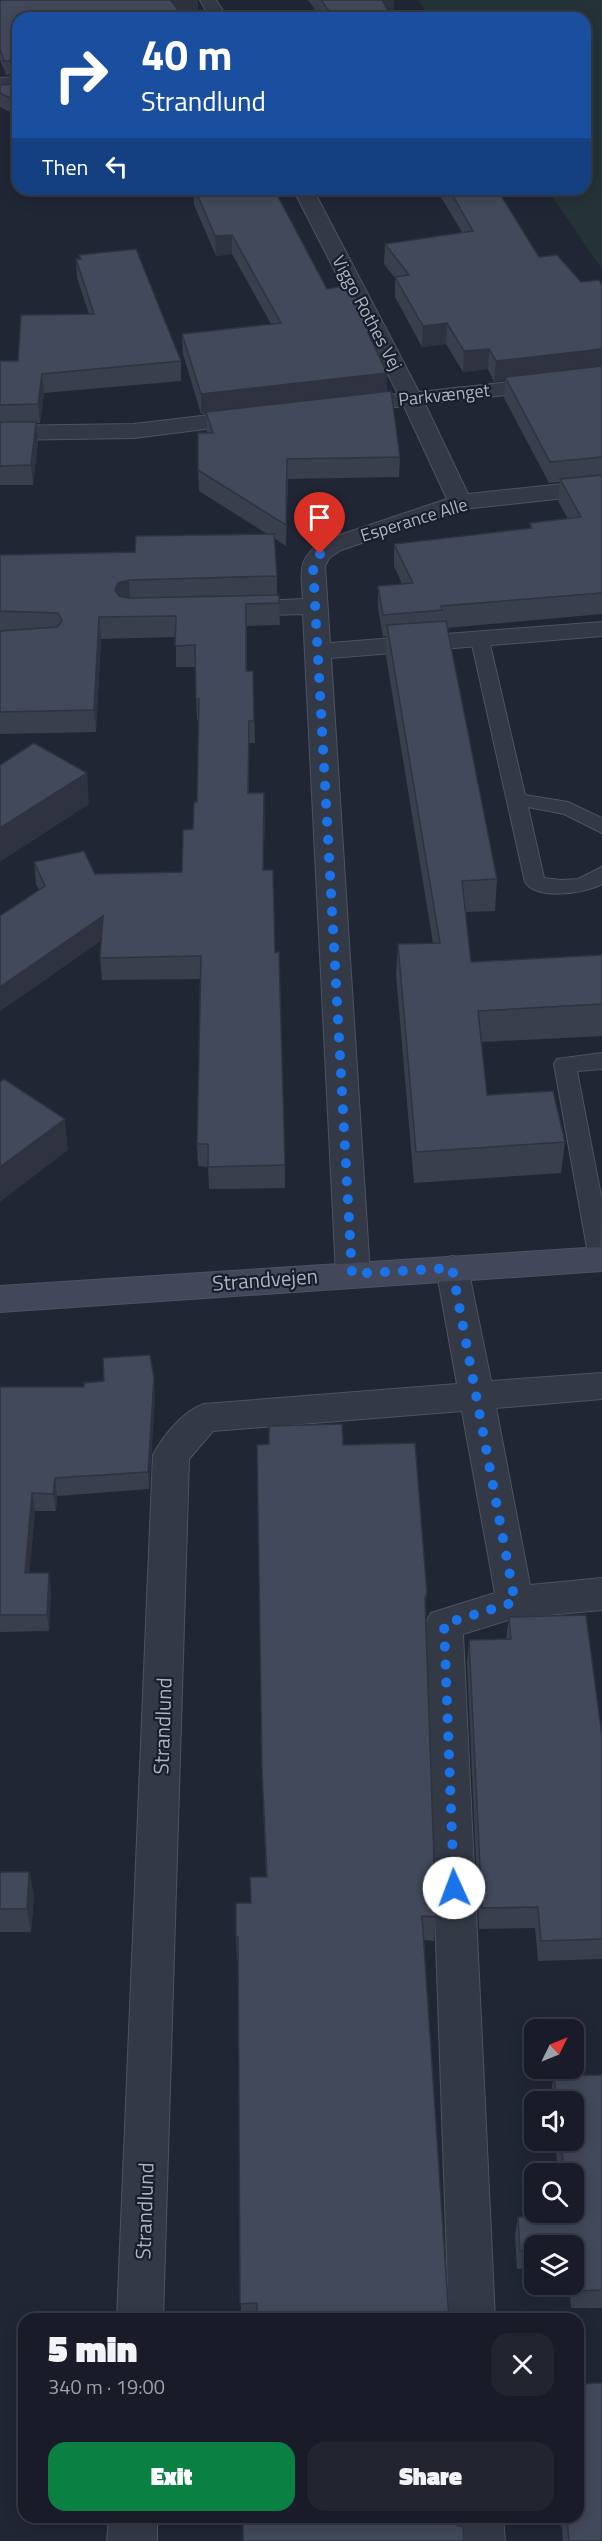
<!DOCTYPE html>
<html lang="en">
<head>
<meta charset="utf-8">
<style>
	:root { --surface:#191c28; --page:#222530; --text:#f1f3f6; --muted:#9fa1a8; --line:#373a45; --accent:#0b8043 }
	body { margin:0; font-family:"Titillium Web",sans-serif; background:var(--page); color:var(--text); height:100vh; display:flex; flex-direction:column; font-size:22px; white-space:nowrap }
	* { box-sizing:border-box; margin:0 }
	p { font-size:20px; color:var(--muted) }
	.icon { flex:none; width:33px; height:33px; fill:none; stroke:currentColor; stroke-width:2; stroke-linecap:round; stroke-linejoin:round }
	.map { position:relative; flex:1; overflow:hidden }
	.drawer { position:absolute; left:18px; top:2313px; width:566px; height:210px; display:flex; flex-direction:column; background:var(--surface); border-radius:18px; box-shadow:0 3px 15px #0003,0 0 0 2px var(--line) }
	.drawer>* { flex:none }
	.hud { position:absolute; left:12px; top:12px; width:579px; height:183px; border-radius:18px; box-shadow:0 3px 15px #0003,0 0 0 2px var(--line); background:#1a4fa0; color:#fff; overflow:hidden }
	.needle { width:39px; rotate:47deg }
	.fabs { position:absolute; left:524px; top:2019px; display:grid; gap:12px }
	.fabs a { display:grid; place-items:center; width:60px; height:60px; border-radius:12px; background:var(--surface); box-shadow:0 3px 15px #0003,0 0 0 2px var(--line); font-size:30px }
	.pin { position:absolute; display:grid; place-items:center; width:51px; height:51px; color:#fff; margin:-62px -26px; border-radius:50% 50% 50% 0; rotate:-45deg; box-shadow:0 0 6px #0007 }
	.pin .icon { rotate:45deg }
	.me { position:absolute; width:66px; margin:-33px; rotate:358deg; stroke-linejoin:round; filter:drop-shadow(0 0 4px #0008) }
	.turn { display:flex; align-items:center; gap:21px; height:126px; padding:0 30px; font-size:27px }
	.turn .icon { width:78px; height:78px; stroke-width:2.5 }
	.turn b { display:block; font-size:42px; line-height:51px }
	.then { display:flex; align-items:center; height:57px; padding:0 30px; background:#0003; gap:12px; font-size:22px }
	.round { display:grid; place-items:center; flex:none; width:63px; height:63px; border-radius:18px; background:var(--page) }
	.overview { display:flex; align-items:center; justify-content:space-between; height:102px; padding:0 30px }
	h1 { font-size:36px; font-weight:800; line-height:45px }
	.button { display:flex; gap:12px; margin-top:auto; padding:12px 30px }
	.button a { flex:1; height:69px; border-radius:18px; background:var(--accent); color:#fff; font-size:24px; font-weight:800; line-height:69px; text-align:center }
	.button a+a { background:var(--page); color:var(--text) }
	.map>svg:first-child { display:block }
</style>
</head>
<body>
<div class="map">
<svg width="602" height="2541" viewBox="0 0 602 2541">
	<rect width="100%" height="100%" fill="#212635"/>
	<path fill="#243337" d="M 418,0 L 602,0 L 602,269 L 547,189 L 585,189 L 585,18 L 430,18 Z"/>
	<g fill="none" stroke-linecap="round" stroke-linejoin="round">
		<g stroke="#4e5361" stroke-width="2">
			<path id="lane" d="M 480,635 L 486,636 L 489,640 L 525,795 L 568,802 L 602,818 L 602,833 L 564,814 L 528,807 L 544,878 L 561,880 L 578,879 L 602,867 L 602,884 C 585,893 537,901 525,882 L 471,640 L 474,636 Z
				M 602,1053 L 602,1069 L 577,1071 L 602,1201 L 601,1268 L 593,1265 L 589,1259 L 554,1064 L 557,1059 Z"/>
		</g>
		<g stroke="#4e5361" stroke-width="2">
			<path id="street" d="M 200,0 L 216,0 L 228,18 L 210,18 Z
				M 18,77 L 18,87 L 0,88 L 0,78 Z
				M 293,189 L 313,189 L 419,392 L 602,372 L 602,384 L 425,404 L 468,494 L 602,480 L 602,494 L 463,509 L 341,550 L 329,558 L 325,566 L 330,643 L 602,622 L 602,636 L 331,658 L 370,1274 L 365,1283 L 353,1286 L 341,1283 L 336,1274 L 303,614 L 234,616 L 225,614 L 222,609 L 225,604 L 234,602 L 303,599 C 301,570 297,557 325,540 L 447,499 L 404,406 L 348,413 L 340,411 L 337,406 L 340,401 L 348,399 L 398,394 Z
				M 252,410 L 260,412 L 263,417 L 260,422 L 134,438 L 0,440 L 0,426 L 134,424 Z
				M 452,1256 L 464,1259 L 468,1268 L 491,1381 L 602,1373 L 602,1399 L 496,1408 L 530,1585 L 602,1578 L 602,1610 L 515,1618 L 463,1634 L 495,2319 L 449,2319 L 425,1624 L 431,1613 L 495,1593 L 462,1411 L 213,1431 L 189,1459 L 163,2319 L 117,2319 L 153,1455 C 163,1436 183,1411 204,1404 L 457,1384 L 436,1268 L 440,1259 Z
				M 109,2517 L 157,2517 L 157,2541 L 107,2541 Z
				M 455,2517 L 503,2517 L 505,2541 L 455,2541 Z"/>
		</g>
		<g stroke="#4e5361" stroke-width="2">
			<path id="secondary" d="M 602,1247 L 602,1271 L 0,1312 L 0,1286 Z"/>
		</g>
		<use href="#lane" fill="#343946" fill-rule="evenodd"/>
		<use href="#street" fill="#343946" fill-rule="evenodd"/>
		<use href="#secondary" fill="#424759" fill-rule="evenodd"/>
	</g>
	<path fill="#393f4d" d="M 0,0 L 198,11 L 179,12 L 18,18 L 18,116 L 0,107 L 0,85 L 10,85 L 9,75 L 6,75 L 0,60 Z
		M 308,0 L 394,0 L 394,16 L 392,16 L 392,18 L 321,18 Z
		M 194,189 L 274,189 L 327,289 L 374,332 L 374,346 L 387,373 L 387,391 L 400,457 L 399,477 L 288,479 L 286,546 L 274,538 L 277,576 L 277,595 L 279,603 L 280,625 L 247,626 L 247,671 L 253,671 L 255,743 L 249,743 L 249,793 L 265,815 L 263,870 L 275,953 L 285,1165 L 285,1188 L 209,1189 L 208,1167 L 198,1166 L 197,1144 L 200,979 L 102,980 L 100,958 L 102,940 L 0,1011 L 0,916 L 39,890 L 36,884 L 34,862 L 95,874 L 182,872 L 193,829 L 197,802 L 199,721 L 197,721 L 195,667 L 176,667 L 176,637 L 101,639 L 96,732 L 0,734 L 0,555 L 135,552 L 267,534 L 199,491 L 198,470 L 207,433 L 206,414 L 201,414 L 183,354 L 182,334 L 271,324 L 232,254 L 216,256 L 194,205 Z
		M 436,189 L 497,189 L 539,257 L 581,282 L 602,285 L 602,614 L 447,628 L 497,879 L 495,911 L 466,912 L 471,962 L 602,955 L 602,1036 L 481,1042 L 487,1095 L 565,1142 L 561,1173 L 414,1183 L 396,975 L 398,944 L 433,943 L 386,656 L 386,636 L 383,637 L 378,608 L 378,586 L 402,584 L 394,566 L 394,544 L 530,528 L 530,523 L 568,519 L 558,501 L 560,482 L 549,483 L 504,398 L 505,380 L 494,382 L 488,369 L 463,372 L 446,344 L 422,347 L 395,297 L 395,278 L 384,264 L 385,244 L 462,232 Z
		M 79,255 L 181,361 L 181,381 L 44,393 L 40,423 L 36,423 L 38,442 L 33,485 L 0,485 L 0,361 L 18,361 L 89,314 L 77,278 L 76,259 L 80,259 Z
		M 0,1387 L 155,1395 L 149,1489 L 57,1496 L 56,1511 L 35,1511 L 29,1573 L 51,1590 L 49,1631 L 0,1632 Z
		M 343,1445 L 425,1616 L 436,1917 L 434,1941 L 424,1940 L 449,2319 L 241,2319 L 238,1961 L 237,1961 L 236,1938 L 251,1903 L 266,1877 L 262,1771 Z
		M 509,1617 L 602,1737 L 602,1959 L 538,1961 L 535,1928 L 479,1929 L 467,1662 L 469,1640 L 506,1639 Z
		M 0,1872 L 29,1872 L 34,1895 L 31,1932 L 0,1932 Z
		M 602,2075 L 602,2308 L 571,2308 L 569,2284 L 573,2284 L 573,2246 L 534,2246 L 534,2268 L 517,2269 L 515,2235 L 518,2217 L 562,2216 L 562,2212 L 573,2212 L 573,2174 L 558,2174 L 555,2140 L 573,2140 L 573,2102 L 551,2102 L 550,2096 L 554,2076 Z
		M 561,2517 L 578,2517 L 602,2541 L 563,2541 Z"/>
	<path fill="#2e333f" d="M 170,0 L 198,0 L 198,11 L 170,13 Z
		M 381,0 L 394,0 L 394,16 L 381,17 Z
		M 180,13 L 180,18 L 170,18 Z
		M 232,235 L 232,254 L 216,256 L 215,236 Z
		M 447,323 L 446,344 L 422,347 L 423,326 Z
		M 374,332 L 374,352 L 368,333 Z
		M 489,349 L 488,369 L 463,372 L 464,351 Z
		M 602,349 L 602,370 L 505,377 L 505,380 L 494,382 L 496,361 Z
		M 387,373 L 387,393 L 201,414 L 201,394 Z
		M 42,374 L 44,393 L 40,423 L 38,404 Z
		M 36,422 L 38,442 L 33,485 L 31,465 Z
		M 129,580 L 130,602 L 116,612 L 115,590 L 118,583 Z
		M 99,617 L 101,639 L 96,732 L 94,710 Z
		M 87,773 L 89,804 L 0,862 L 0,828 Z
		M 264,793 L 265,815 L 263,893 L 263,870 Z
		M 103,916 L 105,938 L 0,1011 L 0,987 Z
		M 65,1119 L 68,1150 L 0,1202 L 0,1167 Z
		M 154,1378 L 155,1395 L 149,1489 L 148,1472 Z
		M 55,1478 L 57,1496 L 56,1511 L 53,1494 Z
		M 32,1493 L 35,1511 L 28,1590 L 25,1573 Z
		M 49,1573 L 51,1590 L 49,1631 L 47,1615 Z
		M 427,1593 L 425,1619 L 425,1598 Z
		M 29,1872 L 34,1895 L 31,1932 L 27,1909 Z"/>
	<path fill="#42495a" stroke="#2e333f" stroke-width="1.5" d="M 0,0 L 171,0 L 180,13 L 170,18 L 18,18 L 18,60 L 4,61 L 0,49 Z
		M 321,0 L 382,0 L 392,18 L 334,18 Z
		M 18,74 L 18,102 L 0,93 L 0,85 L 13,84 L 9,75 Z
		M 195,189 L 274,189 L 327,289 L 350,285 L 374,332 L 368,333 L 387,373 L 201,394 L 182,334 L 281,323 L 232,235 L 215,236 Z
		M 449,189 L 497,189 L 539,257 L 557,255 L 581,282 L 599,280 L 602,285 L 602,349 L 496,361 L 489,349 L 464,351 L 447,323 L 423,326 L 395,277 L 409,275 L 385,244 L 473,231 Z
		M 136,249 L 181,361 L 42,374 L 38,404 L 0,405 L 0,361 L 18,361 L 21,315 L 94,314 L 76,259 L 81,259 L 79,255 Z
		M 602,366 L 602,457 L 550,462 L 505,377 Z
		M 391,391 L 400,457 L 287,459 L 286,525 L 198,470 L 198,433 L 213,433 L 206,412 Z
		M 0,422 L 36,422 L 31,465 L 0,466 Z
		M 602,475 L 602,593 L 441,606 L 442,610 L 383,615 L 378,586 L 413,583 L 394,544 L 532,528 L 530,523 L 581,517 L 560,479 Z
		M 274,534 L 277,576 L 129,580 L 118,583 L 115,590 L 119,596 L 129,598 L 279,595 L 279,603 L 246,604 L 246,671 L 253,671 L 254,721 L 249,721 L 248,793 L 264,793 L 263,870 L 273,870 L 275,953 L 279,952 L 285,1165 L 208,1167 L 208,1144 L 197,1144 L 201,956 L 100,958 L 103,916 L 0,987 L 0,916 L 45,886 L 34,862 L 84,851 L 95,874 L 182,872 L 183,830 L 193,829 L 194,802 L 197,802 L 199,699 L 196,699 L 195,645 L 175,646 L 176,616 L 99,617 L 94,710 L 0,712 L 0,631 L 57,627 L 62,621 L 58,613 L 0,611 L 0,555 L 135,552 L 136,536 Z
		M 446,621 L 497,879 L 462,881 L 471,962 L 602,955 L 602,1004 L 478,1011 L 487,1095 L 553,1091 L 565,1142 L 416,1152 L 398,944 L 440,943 L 387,625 Z
		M 34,743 L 87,773 L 0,828 L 0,765 Z
		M 4,1079 L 65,1119 L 0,1167 L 0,1082 Z
		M 150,1355 L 154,1378 L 148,1472 L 55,1478 L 53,1494 L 32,1493 L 25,1573 L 49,1573 L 47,1615 L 0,1615 L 0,1387 L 84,1387 L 84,1383 L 104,1381 L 103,1358 Z
		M 342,1424 L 343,1445 L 415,1443 L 427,1593 L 425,1598 L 436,1917 L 422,1916 L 449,2319 L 257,2319 L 257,2303 L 240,2304 L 238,1937 L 236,1938 L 236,1903 L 251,1903 L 250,1877 L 267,1877 L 262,1771 L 257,1445 L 269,1444 L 269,1426 Z
		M 586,1615 L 602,1737 L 602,1939 L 541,1941 L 538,1907 L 482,1908 L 469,1640 L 511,1639 L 509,1617 Z
		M 0,1872 L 29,1872 L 27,1909 L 0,1909 Z
		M 602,2075 L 602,2290 L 576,2291 L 573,2264 L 573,2246 L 534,2246 L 534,2251 L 520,2251 L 518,2217 L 568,2216 L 568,2212 L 573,2212 L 573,2174 L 564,2174 L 561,2140 L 573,2140 L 573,2102 L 557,2102 L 554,2076 Z
		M 602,2383 L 602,2541 L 569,2541 L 567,2517 L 578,2517 L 578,2384 Z
		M 243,2517 L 456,2517 L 456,2525 L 463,2527 L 464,2541 L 243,2541 Z"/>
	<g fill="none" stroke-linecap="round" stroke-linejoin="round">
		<path stroke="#1a73e8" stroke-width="10" stroke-dasharray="0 18" d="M 320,554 L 313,566 L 352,1274 L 452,1268 L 515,1602 L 444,1624 L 454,1888"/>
	</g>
	<g text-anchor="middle" stroke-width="4.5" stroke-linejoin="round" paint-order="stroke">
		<g font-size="18" fill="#aeb3c3" stroke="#1a1e2a">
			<text transform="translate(367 313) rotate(62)" y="6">Viggo Rothes Vej</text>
			<text transform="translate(444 395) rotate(-6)" y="6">Parkvænget</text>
			<text transform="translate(414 520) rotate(-17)" y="6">Esperance Alle</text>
		</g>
		<g font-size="21" fill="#aeb3c3" stroke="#1a1e2a">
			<text transform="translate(265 1280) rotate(-4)" y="7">Strandvejen</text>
			<text transform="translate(163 1726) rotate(-88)" y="7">Strandlund</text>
			<text transform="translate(145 2211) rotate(-88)" y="7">Strandlund</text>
		</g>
	</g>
</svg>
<div class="fabs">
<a><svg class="needle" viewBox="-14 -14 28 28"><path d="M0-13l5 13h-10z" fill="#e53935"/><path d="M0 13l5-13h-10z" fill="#9fa1a8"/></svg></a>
<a><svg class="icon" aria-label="sound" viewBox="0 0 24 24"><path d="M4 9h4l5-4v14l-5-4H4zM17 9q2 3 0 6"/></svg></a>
<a><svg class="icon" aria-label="search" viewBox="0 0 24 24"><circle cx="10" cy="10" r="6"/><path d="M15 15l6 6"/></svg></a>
<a><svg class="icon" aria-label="layers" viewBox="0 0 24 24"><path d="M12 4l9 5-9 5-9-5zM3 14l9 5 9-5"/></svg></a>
</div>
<div class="pin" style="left:320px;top:554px;background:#d93025"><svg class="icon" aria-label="arrive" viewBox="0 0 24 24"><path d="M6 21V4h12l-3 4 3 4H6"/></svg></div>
<svg class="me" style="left:454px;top:1888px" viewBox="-20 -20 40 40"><circle r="19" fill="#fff"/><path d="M0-13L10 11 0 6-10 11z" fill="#1a73e8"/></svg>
<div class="hud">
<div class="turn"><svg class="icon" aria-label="right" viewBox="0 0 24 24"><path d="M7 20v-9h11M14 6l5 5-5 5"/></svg><div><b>40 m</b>Strandlund</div></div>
<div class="then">Then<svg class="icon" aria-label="left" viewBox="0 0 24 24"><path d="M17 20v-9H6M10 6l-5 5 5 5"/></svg></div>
</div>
<section class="drawer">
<div class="overview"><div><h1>5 min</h1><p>340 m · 19:00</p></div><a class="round"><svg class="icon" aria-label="close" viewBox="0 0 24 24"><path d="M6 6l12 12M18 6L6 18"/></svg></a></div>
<div class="button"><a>Exit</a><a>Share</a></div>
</section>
</div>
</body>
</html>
